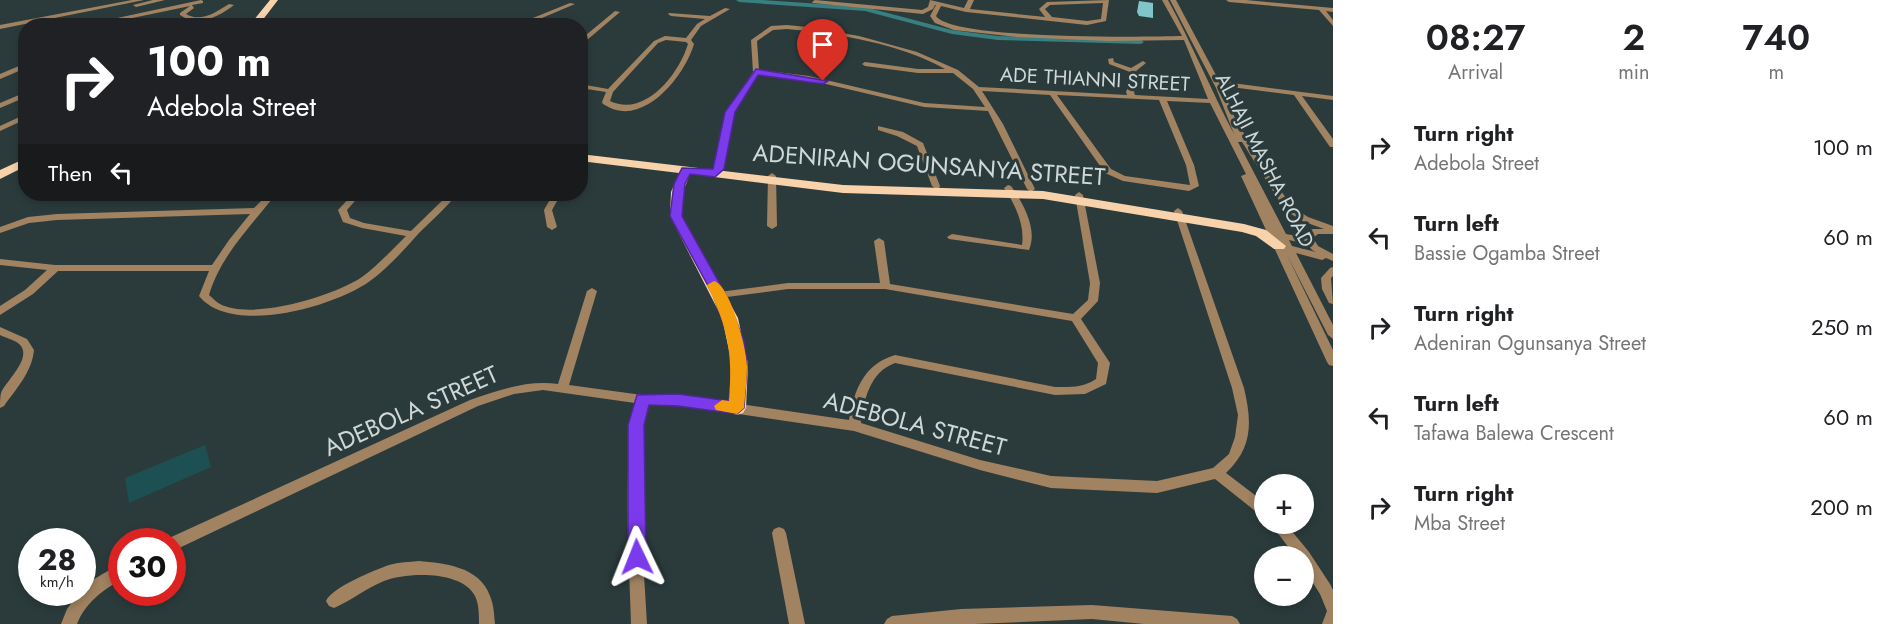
<!DOCTYPE html>
<html lang="en">
<head>
<meta charset="utf-8">
<style>
	:root { --surface:#fff; --page:#f6f6f6; --text:#202124; --muted:#757577 }
	body { margin:0; font-family:Jost,sans-serif; background:var(--page); color:var(--text); height:100vh; display:flex; flex-direction:column; font-size:22px; white-space:nowrap }
	* { box-sizing:border-box; margin:0 }
	p { font-size:20px; color:var(--muted) }
	.icon { flex:none; width:33px; height:33px; fill:none; stroke:currentColor; stroke-width:2; stroke-linecap:round; stroke-linejoin:round }
	.map { position:relative; flex:1; overflow:hidden }
	.sheet { display:flex; flex-direction:column; background:var(--surface); width:570px }
	.sheet>* { flex:none }
	.guide { position:absolute; left:18px; top:18px; width:570px; height:183px; border-radius:24px; box-shadow:0 3px 9px #0003; background:#202124; color:#fff; overflow:hidden }
	.buttons { position:absolute; left:1254px; top:474px; display:grid; gap:12px }
	.buttons a { display:grid; place-items:center; width:60px; height:60px; border-radius:50%; background:var(--surface); box-shadow:0 3px 9px #0003; font-size:30px }
	.speed { position:absolute; left:18px; top:528px; display:flex; gap:12px; font-size:30px; font-weight:700; text-align:center }
	.speed>* { display:grid; place-content:center; width:78px; height:78px; border-radius:50%; background:var(--surface); box-shadow:0 3px 9px #0003; line-height:1 }
	.speed small { font-size:15px; font-weight:400 }
	.speed .limit { border:9px solid #d22; background:#fff; color:#111 }
	.pin { position:absolute; display:grid; place-items:center; width:51px; height:51px; color:#fff; margin:-62px -26px; border-radius:50% 50% 50% 0; rotate:-45deg; box-shadow:0 0 6px #0007 }
	.pin .icon { rotate:45deg }
	.me { position:absolute; width:66px; margin:-33px; rotate:358deg; stroke-linejoin:round; filter:drop-shadow(0 0 4px #0008) }
	.turn { display:flex; align-items:center; gap:21px; height:126px; padding:0 30px; font-size:27px }
	.turn .icon { width:78px; height:78px; stroke-width:2.5 }
	.turn b { display:block; font-size:42px; line-height:51px }
	.then { display:flex; align-items:center; height:57px; padding:0 30px; background:#0003; gap:12px; font-size:22px }
	.eta { display:flex; justify-content:space-evenly; align-items:center; height:102px; text-align:center }
	.eta b { font-size:36px; font-weight:600; line-height:42px }
	ul { padding:0; list-style:none }
	li { display:flex; align-items:center; gap:18px; height:90px; padding:0 30px }
	li div { flex:1 }
	li b { display:block; font-size:22px }
	li em { font-style:normal }
	main { display:flex; flex:1; min-height:0 }
	.map>svg:first-child { display:block }
</style>
</head>
<body>
<main>
<div class="map">
<svg width="1333" height="624" viewBox="0 0 1333 624">
	<rect width="100%" height="100%" fill="#2b3b3c"/>
	<path fill="#1c5052" d="M 205,445 L 211,467 L 129,503 L 125,478 Z"/>
	<g fill="none" stroke-linecap="round" stroke-linejoin="round">
		<path fill="#387f82" fill-rule="evenodd" d="M 736,0 L 762,0 L 865,7 L 952,30 L 998,36 L 1141,40 L 1144,42 L 1141,44 L 998,40 L 952,34 L 865,11 L 739,2 Z"/>
	</g>
	<path fill="#7fc5c9" d="M 1139,1 L 1153,3 L 1153,18 L 1139,16 L 1137,12 Z"/>
	<g fill="none" stroke-linecap="round" stroke-linejoin="round">
		<path fill="#a18362" fill-rule="evenodd" d="M 132,0 L 144,0 L 0,29 L 0,25 Z
			M 153,0 L 165,0 L 136,7 L 133,5 Z
			M 201,0 L 203,1 L 203,3 L 192,5 L 194,8 L 186,14 C 201,23 216,12 229,4 L 234,5 C 219,17 198,27 180,15 L 180,13 L 190,6 L 94,26 L 80,26 Z
			M 815,0 L 922,10 L 928,7 L 930,0 L 964,8 L 968,0 L 974,0 L 970,9 L 1045,17 L 1039,9 L 1047,2 L 1109,0 L 1106,21 L 1087,25 L 966,12 L 941,6 L 936,16 C 952,40 1146,37 1182,36 L 1162,0 L 1168,0 C 1192,44 1211,90 1234,134 L 1216,88 L 1170,0 L 1176,0 L 1217,77 L 1232,83 L 1333,96 L 1333,100 L 1302,96 L 1333,139 L 1333,147 L 1330,147 L 1294,95 L 1231,87 L 1220,83 L 1240,130 L 1243,132 L 1291,206 L 1308,217 L 1333,226 L 1333,234 L 1318,234 L 1313,238 L 1318,246 L 1333,254 L 1333,261 L 1326,258 L 1322,260 L 1296,253 L 1333,325 L 1333,339 L 1328,335 L 1287,255 L 1333,350 L 1333,366 L 1329,365 L 1327,362 L 1241,176 L 1246,174 L 1210,103 L 1167,101 L 1194,165 L 1199,186 L 1189,191 L 1123,181 L 1105,173 L 1050,95 L 982,91 L 1003,124 L 1035,189 L 1031,192 L 1027,189 L 988,111 L 924,107 L 809,80 L 758,74 L 734,112 L 722,169 L 718,176 L 712,176 L 711,174 L 714,169 L 726,112 L 753,72 L 751,40 L 771,26 L 787,25 L 807,27 L 859,36 L 917,52 L 958,70 L 979,87 L 1127,95 L 1126,92 L 1133,76 L 1130,72 L 1109,64 L 1108,59 L 1113,58 L 1114,62 L 1131,68 L 1143,61 L 1146,63 L 1136,71 L 1138,74 L 1178,76 L 1181,78 L 1178,80 L 1139,78 L 1134,92 L 1135,95 L 1208,99 L 1184,40 L 1108,41 L 1017,37 L 954,30 L 935,23 L 930,16 L 936,5 L 935,5 L 933,9 L 923,14 L 813,3 L 812,2 ZM 1103,3 L 1101,19 L 1087,21 L 1052,17 L 1045,9 L 1050,5 ZM 787,29 C 840,34 898,43 945,69 L 918,69 L 865,62 L 862,64 L 865,66 L 918,73 L 953,73 L 973,89 L 985,107 L 924,103 L 809,76 L 759,70 L 757,41 L 773,30 ZM 1057,95 L 1159,100 L 1186,165 L 1190,185 L 1125,176 L 1111,169 ZM 1238,142 L 1242,142 L 1285,210 L 1302,221 L 1324,229 L 1313,229 L 1297,236 L 1286,234 ZM 1289,240 L 1298,242 L 1304,240 L 1312,250 L 1316,252 L 1292,246 Z
			M 1226,0 L 1246,0 L 1333,8 L 1333,12 L 1326,11 L 1333,20 L 1333,26 L 1319,10 L 1229,2 Z
			M 570,3 L 575,4 L 523,26 L 513,26 Z
			M 725,8 L 730,9 L 701,26 L 691,40 L 694,44 C 686,72 651,119 616,110 C 612,109 607,106 603,104 L 602,102 L 606,92 L 580,88 L 580,84 L 608,89 L 654,41 L 665,36 L 686,38 L 697,24 L 705,19 L 671,16 L 668,14 L 669,13 L 710,16 ZM 666,40 L 686,42 L 688,44 C 679,74 645,118 610,101 L 613,92 L 658,43 Z
			M 615,11 L 620,12 L 580,46 L 580,40 Z
			M 179,19 L 182,21 L 175,26 L 159,26 Z
			M 26,63 L 26,68 L 0,79 L 0,74 Z
			M 26,92 L 26,97 L 0,108 L 0,103 Z
			M 26,114 L 26,119 L 0,131 L 0,126 Z
			M 878,126 L 903,132 L 923,143 L 940,186 L 939,188 L 936,189 L 932,186 L 917,146 L 897,136 L 878,130 Z
			M 772,173 L 776,176 L 777,226 L 772,229 L 767,226 L 768,176 Z
			M 1008,185 L 1011,186 C 1023,203 1038,229 1029,250 L 949,239 L 947,237 L 952,234 L 1022,245 C 1025,225 1015,204 1004,188 Z
			M 1079,192 L 1083,195 L 1100,283 L 1098,301 L 1081,319 L 1110,363 L 1106,384 L 1085,394 L 1055,395 L 895,363 C 870,372 864,399 861,423 L 980,460 L 1051,476 L 1157,481 L 1213,468 L 1229,454 L 1235,437 L 1238,415 L 1232,388 L 1174,211 L 1178,208 L 1182,211 L 1244,388 C 1252,422 1253,447 1226,473 L 1264,502 L 1264,516 L 1259,514 L 1215,479 L 1157,493 L 1051,488 L 980,470 L 854,431 L 678,405 L 647,404 C 635,477 643,550 647,624 L 631,624 C 629,550 622,476 635,403 L 543,390 L 514,394 L 478,406 L 177,549 L 172,550 L 172,542 L 166,542 L 167,539 L 470,400 C 499,390 527,380 558,384 L 587,291 L 592,288 L 597,291 L 569,385 L 642,395 L 678,395 L 849,420 C 854,390 864,364 895,355 L 1055,387 C 1070,387 1083,388 1096,379 L 1098,363 L 1072,321 L 885,289 L 788,289 L 719,298 L 714,295 L 719,292 L 788,283 L 880,283 L 874,241 L 879,238 L 884,241 L 890,284 L 1073,314 L 1088,300 L 1090,283 L 1075,195 Z
			M 268,194 L 276,194 C 251,226 221,255 209,295 C 213,298 216,302 220,304 C 252,321 334,296 362,277 C 378,265 392,250 406,236 L 362,228 L 343,222 L 338,210 L 353,194 L 361,194 L 347,210 L 350,218 L 364,223 L 411,231 L 449,194 L 457,194 C 446,208 432,220 419,233 C 404,250 388,268 370,281 C 334,307 231,336 199,296 L 209,271 L 58,271 L 33,294 L 0,315 L 0,306 L 25,290 L 47,270 L 0,265 L 0,259 L 55,265 L 212,265 L 229,240 L 250,214 L 57,220 L 29,223 L 0,233 L 0,227 L 28,217 L 57,214 L 254,208 Z
			M 553,194 L 561,194 L 552,210 L 557,227 L 552,230 L 547,227 L 544,210 Z
			M 1333,267 L 1333,276 L 1331,278 L 1333,304 L 1329,303 L 1322,289 L 1321,278 L 1330,268 Z
			M 0,327 L 27,339 L 34,350 C 32,372 16,389 4,406 L 0,408 C 0,403 0,397 1,393 C 5,382 31,360 21,346 C 18,341 6,338 0,335 Z
			M 1271,524 L 1286,524 L 1309,552 L 1330,584 L 1333,590 L 1333,624 L 1322,624 L 1327,611 L 1320,594 L 1304,569 L 1304,556 L 1295,556 Z
			M 779,527 L 784,529 L 786,533 L 805,624 L 789,624 L 772,533 L 774,529 Z
			M 419,561 C 445,563 480,567 490,596 C 494,605 494,615 495,624 L 479,624 C 479,615 479,604 475,596 C 462,570 406,572 384,581 C 366,588 351,601 334,608 L 329,606 L 326,601 C 332,587 375,570 389,565 C 399,562 409,562 419,561 Z
			M 122,564 L 122,579 C 103,590 85,603 77,624 L 61,624 L 67,609 L 78,594 L 82,592 C 85,582 111,569 122,564 Z
			M 1092,605 L 1232,616 L 1237,619 L 1240,624 L 1144,624 L 1092,619 L 974,624 L 884,624 L 887,619 L 892,616 L 961,609 Z"/>
		<path fill="#f8d2ab" fill-rule="evenodd" d="M 270,0 L 278,0 L 258,26 L 249,26 Z
			M 580,154 L 843,185 L 1043,191 L 1244,224 L 1266,230 L 1286,246 L 1284,249 L 1274,249 L 1256,236 L 1242,232 L 1043,199 L 843,193 L 690,174 L 683,192 L 682,216 L 738,318 L 748,364 L 746,408 L 743,413 L 737,415 L 731,413 L 728,408 L 732,364 L 722,318 L 670,216 L 671,192 L 679,173 L 580,161 Z
			M 26,158 L 26,166 L 0,179 L 0,170 Z"/>
	</g>
	<path fill="#7c3aed" stroke="#51269a" stroke-width="1.5" d="M 756,69 L 828,81 L 823,84 L 758,75 L 735,112 L 724,169 L 715,177 L 690,174 L 685,184 L 682,216 L 726,295 L 744,341 L 747,364 L 744,408 L 737,414 L 678,406 L 649,405 L 644,425 L 646,557 L 644,563 L 637,565 L 630,563 L 628,557 L 628,425 L 637,395 L 678,394 L 729,401 L 732,364 L 730,341 L 713,295 L 670,216 L 674,184 L 682,168 L 713,169 L 725,112 Z"/>
	<path fill="#f59e0b" d="M 714,281 C 730,285 747,349 747,366 C 747,380 745,394 744,408 L 737,414 L 716,410 L 714,406 L 722,400 L 729,401 C 733,353 728,328 707,285 Z"/>
	<g text-anchor="middle" stroke-width="6" stroke-linejoin="round" paint-order="stroke">
		<g font-size="20" fill="#ced8d8" stroke="#2b3b3c">
			<text transform="translate(1095 79) rotate(3)" y="7">ADE THIANNI STREET</text>
			<text transform="translate(1265 160) rotate(63)" y="7">ALHAJI MASHA ROAD</text>
		</g>
		<g font-size="24" fill="#ced8d8" stroke="#2b3b3c">
			<text transform="translate(929 165) rotate(4)" y="8">ADENIRAN OGUNSANYA STREET</text>
			<text transform="translate(411 411) rotate(-24)" y="8">ADEBOLA STREET</text>
			<text transform="translate(915 424) rotate(15)" y="8">ADEBOLA STREET</text>
		</g>
	</g>
</svg>
<div class="buttons">
<a>+</a>
<a>−</a>
</div>
<div class="speed"><div>28<small>km/h</small></div><div class="limit">30</div></div>
<div class="pin" style="left:823px;top:81px;background:#d93025"><svg class="icon" aria-label="arrive" viewBox="0 0 24 24"><path d="M6 21V4h12l-3 4 3 4H6"/></svg></div>
<svg class="me" style="left:637px;top:557px" viewBox="-20 -20 40 40"><path d="M0-17L14 15 0 8-14 15z" fill="#7c3aed" stroke="#fff" stroke-width="4"/></svg>
<div class="guide">
<div class="turn"><svg class="icon" aria-label="right" viewBox="0 0 24 24"><path d="M7 20v-9h11M14 6l5 5-5 5"/></svg><div><b>100 m</b>Adebola Street</div></div>
<div class="then">Then<svg class="icon" aria-label="left" viewBox="0 0 24 24"><path d="M17 20v-9H6M10 6l-5 5 5 5"/></svg></div>
</div>
</div>
<section class="sheet">
<div class="eta">
<div><b>08:27</b><p>Arrival</p></div>
<div><b>2</b><p>min</p></div>
<div><b>740</b><p>m</p></div>
</div>
<ul>
<li><svg class="icon" aria-label="right" viewBox="0 0 24 24"><path d="M7 20v-9h11M14 6l5 5-5 5"/></svg><div><b>Turn right</b><p>Adebola Street</p></div><em>100 m</em></li>
<li><svg class="icon" aria-label="left" viewBox="0 0 24 24"><path d="M17 20v-9H6M10 6l-5 5 5 5"/></svg><div><b>Turn left</b><p>Bassie Ogamba Street</p></div><em>60 m</em></li>
<li><svg class="icon" aria-label="right" viewBox="0 0 24 24"><path d="M7 20v-9h11M14 6l5 5-5 5"/></svg><div><b>Turn right</b><p>Adeniran Ogunsanya Street</p></div><em>250 m</em></li>
<li><svg class="icon" aria-label="left" viewBox="0 0 24 24"><path d="M17 20v-9H6M10 6l-5 5 5 5"/></svg><div><b>Turn left</b><p>Tafawa Balewa Crescent</p></div><em>60 m</em></li>
<li><svg class="icon" aria-label="right" viewBox="0 0 24 24"><path d="M7 20v-9h11M14 6l5 5-5 5"/></svg><div><b>Turn right</b><p>Mba Street</p></div><em>200 m</em></li>
</ul>
</section>
</main>
</body>
</html>
